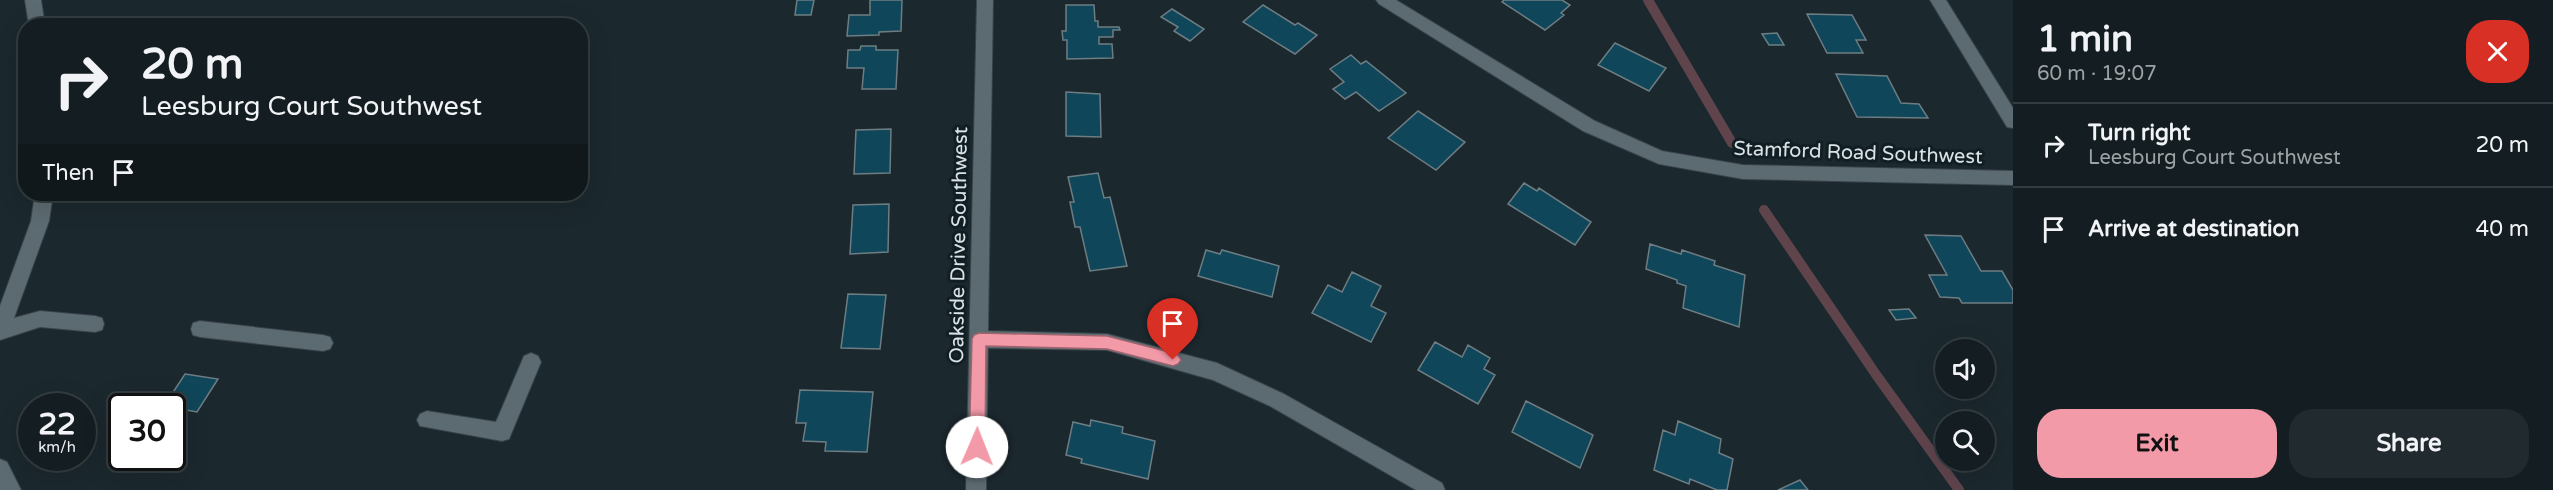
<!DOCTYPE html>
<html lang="en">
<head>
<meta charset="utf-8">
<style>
	:root { --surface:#141e22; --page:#212b2f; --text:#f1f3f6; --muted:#9da2a5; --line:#333c40; --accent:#f39aa9 }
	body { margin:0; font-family:"Varela Round",sans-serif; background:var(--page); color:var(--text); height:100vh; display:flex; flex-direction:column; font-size:22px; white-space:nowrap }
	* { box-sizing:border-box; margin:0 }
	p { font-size:20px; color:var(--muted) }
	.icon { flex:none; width:33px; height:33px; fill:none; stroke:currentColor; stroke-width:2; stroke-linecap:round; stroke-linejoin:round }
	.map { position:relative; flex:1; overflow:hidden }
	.details { display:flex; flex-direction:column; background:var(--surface); width:540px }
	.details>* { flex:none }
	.banner { position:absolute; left:18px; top:18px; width:570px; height:183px; border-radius:24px; box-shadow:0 6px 24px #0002,0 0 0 2px var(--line); background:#141e22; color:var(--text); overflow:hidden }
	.buttons { position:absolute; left:1935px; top:339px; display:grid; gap:12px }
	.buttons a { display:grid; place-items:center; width:60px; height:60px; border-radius:50%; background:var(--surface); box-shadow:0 6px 24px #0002,0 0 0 2px var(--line); font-size:30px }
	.speed { position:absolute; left:18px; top:393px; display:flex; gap:12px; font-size:30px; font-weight:700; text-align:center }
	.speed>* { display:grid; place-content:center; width:78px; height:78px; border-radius:50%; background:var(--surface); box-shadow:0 6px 24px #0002,0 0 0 2px var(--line); line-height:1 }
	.speed small { font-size:15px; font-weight:400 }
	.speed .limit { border:3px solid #111; border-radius:9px; background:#fff; color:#111 }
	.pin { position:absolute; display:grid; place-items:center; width:51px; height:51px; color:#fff; margin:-62px -26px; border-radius:50% 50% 50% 0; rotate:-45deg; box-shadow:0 0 6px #0007 }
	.pin .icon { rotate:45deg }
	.me { position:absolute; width:66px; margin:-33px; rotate:1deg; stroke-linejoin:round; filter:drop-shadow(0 0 4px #0008) }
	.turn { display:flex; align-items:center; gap:21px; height:126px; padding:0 24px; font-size:27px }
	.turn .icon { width:78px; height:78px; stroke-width:2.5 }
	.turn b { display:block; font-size:42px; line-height:51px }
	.then { display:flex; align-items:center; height:57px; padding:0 24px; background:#0003; gap:12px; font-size:22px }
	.round { display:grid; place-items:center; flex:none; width:63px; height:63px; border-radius:24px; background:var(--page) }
	.head { display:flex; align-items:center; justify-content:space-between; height:102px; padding:0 24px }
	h1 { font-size:36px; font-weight:800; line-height:45px }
	.button { display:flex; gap:12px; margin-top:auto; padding:12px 24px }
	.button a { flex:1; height:69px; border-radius:24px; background:var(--accent); color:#111; font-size:24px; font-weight:800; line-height:69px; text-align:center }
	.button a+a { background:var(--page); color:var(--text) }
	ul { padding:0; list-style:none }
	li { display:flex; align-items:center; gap:18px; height:84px; padding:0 24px; border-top:2px solid var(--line) }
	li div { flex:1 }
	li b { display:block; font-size:22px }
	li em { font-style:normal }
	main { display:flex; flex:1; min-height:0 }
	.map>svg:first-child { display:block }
</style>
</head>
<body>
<main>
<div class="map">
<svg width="2013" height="490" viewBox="0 0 2013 490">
	<rect width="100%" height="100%" fill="#1b282e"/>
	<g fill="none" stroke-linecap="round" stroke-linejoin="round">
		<path stroke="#5f444c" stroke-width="10" d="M 1648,0 L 1732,143
			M 1764,210 L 1877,376 L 1959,490"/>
	</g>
	<path fill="#104659" stroke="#6d7d83" stroke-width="1.5" d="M 797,0 L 814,0 L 811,15 L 795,15 Z
		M 870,0 L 902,0 L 901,31 L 879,32 L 879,35 L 847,36 L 849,15 L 870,15 Z
		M 1504,0 L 1562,0 L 1570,5 L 1561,13 L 1564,15 L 1545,30 L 1502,2 Z
		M 1066,5 L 1094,5 L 1095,21 L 1098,21 L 1098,27 L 1119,27 L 1120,30 L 1113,30 L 1113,37 L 1099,37 L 1099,44 L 1112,44 L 1113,58 L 1067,59 L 1067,40 L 1063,40 L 1062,31 L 1066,31 Z
		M 1263,5 L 1295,25 L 1298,23 L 1317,35 L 1295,54 L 1243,22 Z
		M 1172,9 L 1204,29 L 1190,41 L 1174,31 L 1178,27 L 1161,17 Z
		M 1807,14 L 1852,15 L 1866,40 L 1856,40 L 1863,53 L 1827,53 Z
		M 1777,33 L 1784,45 L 1769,45 L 1762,34 Z
		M 1615,43 L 1666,68 L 1649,91 L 1598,65 Z
		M 861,46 L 876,46 L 876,50 L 898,50 L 896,89 L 862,89 L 864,68 L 847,68 L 848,50 L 860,50 Z
		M 1351,55 L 1361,64 L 1366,61 L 1406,93 L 1379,111 L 1356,92 L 1345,99 L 1333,89 L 1344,82 L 1330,69 Z
		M 1836,74 L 1887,76 L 1901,103 L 1919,104 L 1928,118 L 1857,117 Z
		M 1066,92 L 1100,94 L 1101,137 L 1066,136 Z
		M 1418,111 L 1465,142 L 1436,170 L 1388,138 Z
		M 891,129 L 890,173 L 854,174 L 856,130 Z
		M 1098,173 L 1104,198 L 1110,197 L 1127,266 L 1090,271 L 1080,227 L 1075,227 L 1070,202 L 1074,202 L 1068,177 Z
		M 1524,183 L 1537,191 L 1539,188 L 1591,222 L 1575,245 L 1508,204 Z
		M 889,204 L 888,252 L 850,254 L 853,205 Z
		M 1925,235 L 1961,236 L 1981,271 L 2002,271 L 2013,290 L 2013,303 L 1962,303 L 1959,298 L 1940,297 L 1929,275 L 1947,275 Z
		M 1650,244 L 1681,254 L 1682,250 L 1715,261 L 1714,265 L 1745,275 L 1739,327 L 1683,308 L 1686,286 L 1677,283 L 1677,280 L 1646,269 Z
		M 1206,250 L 1220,254 L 1222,250 L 1279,266 L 1272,297 L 1198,276 Z
		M 1352,272 L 1381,286 L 1371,306 L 1386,313 L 1371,342 L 1312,313 L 1328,285 L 1342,292 Z
		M 848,294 L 886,295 L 880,349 L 841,348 Z
		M 1909,309 L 1916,318 L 1896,320 L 1889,310 Z
		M 1435,342 L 1462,357 L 1468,345 L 1490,358 L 1484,369 L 1495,375 L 1478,404 L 1418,370 Z
		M 185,374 L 218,379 L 197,412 L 164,406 Z
		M 800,390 L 873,392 L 867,452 L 825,451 L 826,442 L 803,441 L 806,423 L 796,423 Z
		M 1526,401 L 1593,435 L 1580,468 L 1512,432 Z
		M 1091,420 L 1123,427 L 1122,433 L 1155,441 L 1148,479 L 1081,463 L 1082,459 L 1066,455 L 1073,422 L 1090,426 Z
		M 1678,421 L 1721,439 L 1719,453 L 1733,459 L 1727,490 L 1717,490 L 1690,479 L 1689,484 L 1654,470 L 1663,430 L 1675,435 Z
		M 1800,480 L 1808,490 L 1778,490 Z"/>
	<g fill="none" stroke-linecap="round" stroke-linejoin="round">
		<g stroke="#384348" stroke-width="2">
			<path id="minor" d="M 25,0 L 41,0 L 45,26 L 29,26 Z
				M 977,0 L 993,0 L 988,331 L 1107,334 L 1217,363 L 1284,394 L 1442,483 L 1445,490 L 1416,490 L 1270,406 L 1213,380 L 1107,350 L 988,348 L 986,490 L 966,490 Z
				M 1376,0 L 1396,0 L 1595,121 L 1662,151 L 1743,165 L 2013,171 L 2013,185 L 1743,179 L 1659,164 L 1583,131 L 1379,4 Z
				M 1930,0 L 1946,0 L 2013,108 L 2013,128 L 2007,127 Z
				M 35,194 L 53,194 L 49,221 L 14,318 L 40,311 L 95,316 L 102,318 L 104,324 L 102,330 L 95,332 L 40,327 L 0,340 L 0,306 L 31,221 Z
				M 200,321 L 323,335 L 330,337 L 333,343 L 330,349 L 323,351 L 200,337 L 193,335 L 191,329 L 193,323 Z
				M 531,353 L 538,356 L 541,362 L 509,439 L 502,441 L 420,426 L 417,420 L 420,414 L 427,411 L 496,422 L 524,356 Z
				M 0,459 L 7,462 L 21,490 L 0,490 Z"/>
		</g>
		<use href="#minor" fill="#5c6b71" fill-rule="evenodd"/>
	</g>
	<path fill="#f39aa9" stroke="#9e646e" stroke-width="1.5" d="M 979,333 L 1107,336 L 1173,353 L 1178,355 L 1181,360 L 1178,364 L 1173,366 L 1107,349 L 986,346 L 985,447 L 983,452 L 977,454 L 972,452 L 969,447 L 972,339 L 974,335 Z"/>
	<g text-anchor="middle" stroke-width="6" stroke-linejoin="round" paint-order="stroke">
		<g font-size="20" fill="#dae2e6" stroke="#111f24">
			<text transform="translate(1858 152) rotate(2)" y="7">Stamford Road Southwest</text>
			<text transform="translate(958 245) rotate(-89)" y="7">Oakside Drive Southwest</text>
		</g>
	</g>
</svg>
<div class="buttons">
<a><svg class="icon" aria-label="sound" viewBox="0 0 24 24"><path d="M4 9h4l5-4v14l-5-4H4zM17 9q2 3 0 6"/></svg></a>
<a><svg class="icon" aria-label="search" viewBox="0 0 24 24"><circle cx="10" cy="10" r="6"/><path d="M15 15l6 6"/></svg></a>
</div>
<div class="speed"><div>22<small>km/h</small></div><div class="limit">30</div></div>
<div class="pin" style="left:1173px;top:360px;background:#d93025"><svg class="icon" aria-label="arrive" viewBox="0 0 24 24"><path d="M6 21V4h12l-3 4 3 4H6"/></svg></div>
<svg class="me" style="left:977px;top:447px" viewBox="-20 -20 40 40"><circle r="19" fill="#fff"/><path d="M0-13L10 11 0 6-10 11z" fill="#f39aa9"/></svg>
<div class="banner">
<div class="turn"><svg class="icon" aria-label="right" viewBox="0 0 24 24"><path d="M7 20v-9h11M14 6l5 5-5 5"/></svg><div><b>20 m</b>Leesburg Court Southwest</div></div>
<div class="then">Then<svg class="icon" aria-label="arrive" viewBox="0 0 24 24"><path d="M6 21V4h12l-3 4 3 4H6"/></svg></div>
</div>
</div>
<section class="details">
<div class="head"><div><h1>1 min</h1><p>60 m · 19:07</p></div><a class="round" style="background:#d93025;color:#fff"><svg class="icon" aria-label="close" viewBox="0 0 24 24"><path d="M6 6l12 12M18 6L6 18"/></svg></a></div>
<ul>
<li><svg class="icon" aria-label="right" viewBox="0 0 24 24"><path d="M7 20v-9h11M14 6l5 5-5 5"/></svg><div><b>Turn right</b><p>Leesburg Court Southwest</p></div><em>20 m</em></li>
<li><svg class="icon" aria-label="arrive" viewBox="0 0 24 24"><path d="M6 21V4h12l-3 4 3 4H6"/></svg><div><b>Arrive at destination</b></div><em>40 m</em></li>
</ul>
<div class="button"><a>Exit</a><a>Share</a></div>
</section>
</main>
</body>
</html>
